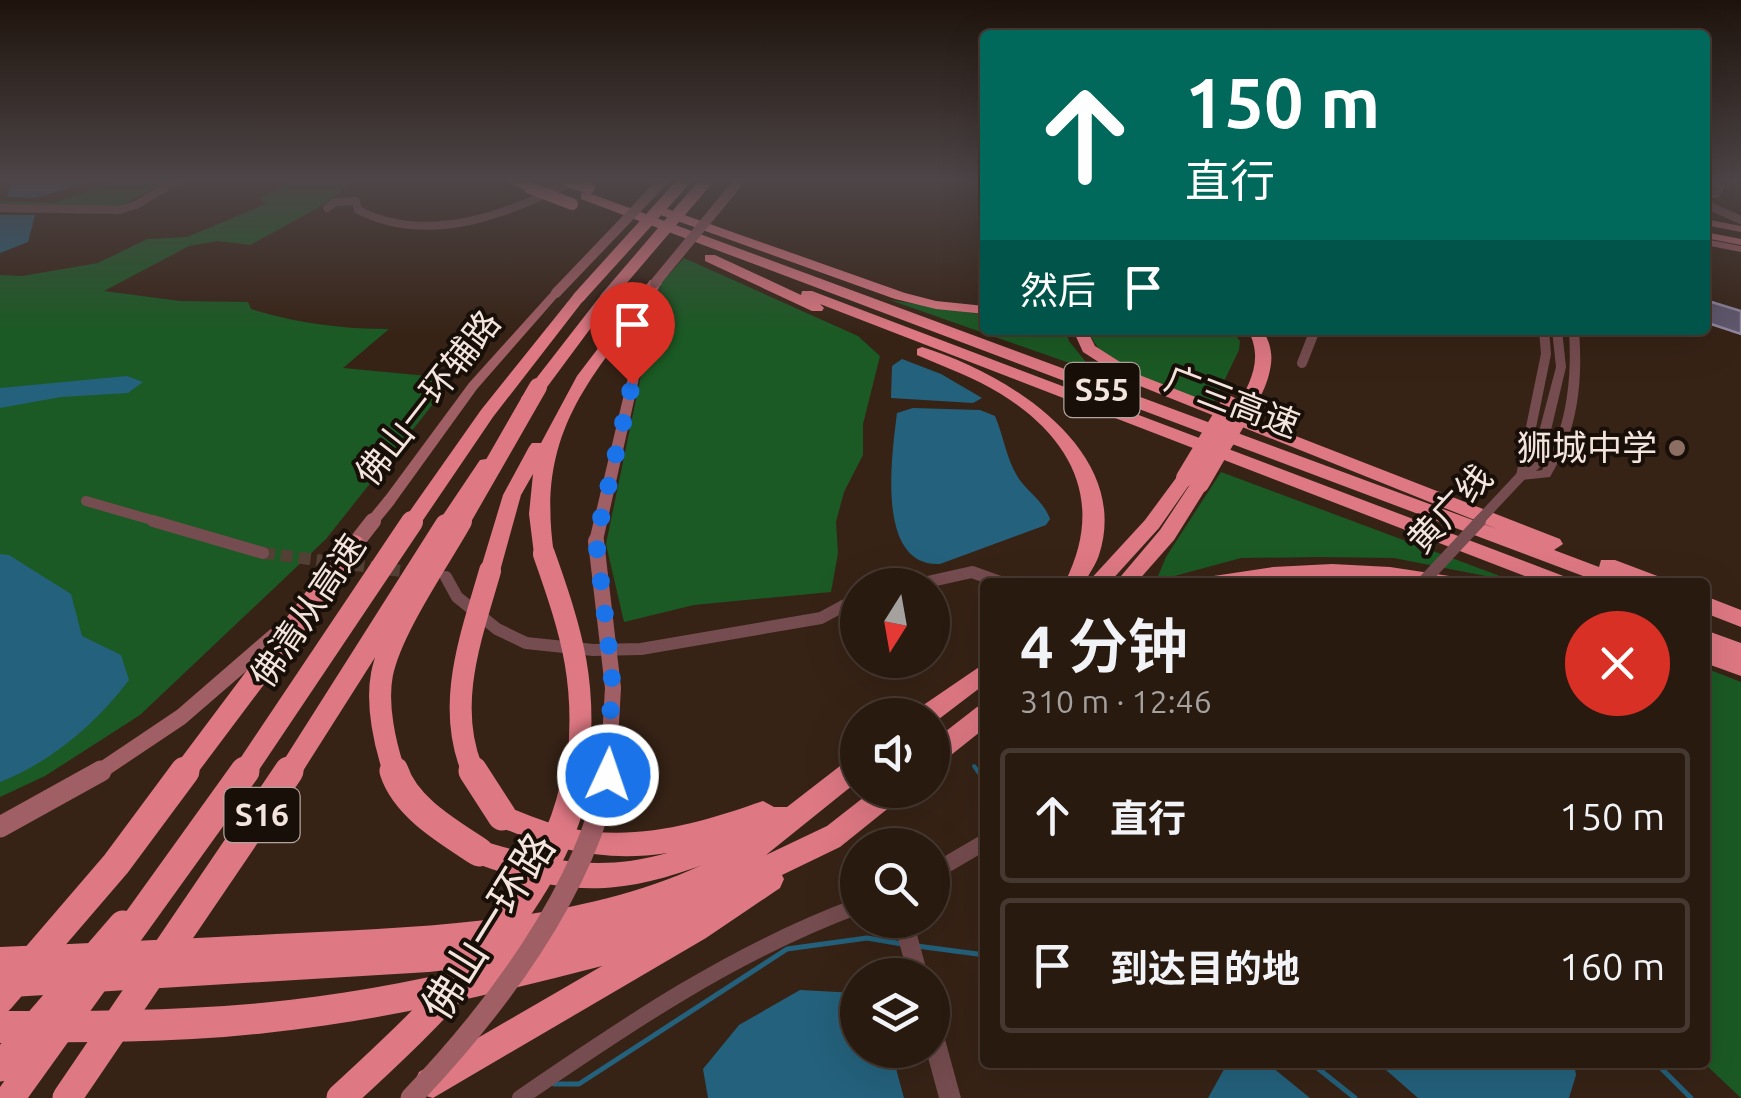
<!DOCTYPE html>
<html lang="zh">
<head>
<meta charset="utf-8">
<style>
	:root { --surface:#291a10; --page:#35271e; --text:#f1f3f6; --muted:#a5a19f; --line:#453830 }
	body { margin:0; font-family:Ubuntu,"Noto Sans SC",sans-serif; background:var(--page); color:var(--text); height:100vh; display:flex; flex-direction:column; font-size:38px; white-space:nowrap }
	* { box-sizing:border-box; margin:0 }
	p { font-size:32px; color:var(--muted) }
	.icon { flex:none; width:55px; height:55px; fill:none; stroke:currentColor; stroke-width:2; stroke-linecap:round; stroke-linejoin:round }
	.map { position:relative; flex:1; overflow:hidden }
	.sheet { position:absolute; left:980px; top:578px; width:730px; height:490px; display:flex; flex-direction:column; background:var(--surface); border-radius:10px; box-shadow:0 10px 40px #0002,0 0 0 2px var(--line) }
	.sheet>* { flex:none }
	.banner { position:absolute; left:980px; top:30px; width:730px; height:305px; border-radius:10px; box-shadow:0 10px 40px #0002,0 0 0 2px var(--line); background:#00695c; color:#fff; overflow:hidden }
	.needle { width:65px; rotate:191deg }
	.fabs { position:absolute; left:840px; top:568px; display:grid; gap:20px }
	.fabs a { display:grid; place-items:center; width:110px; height:110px; border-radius:50%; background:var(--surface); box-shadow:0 10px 40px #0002,0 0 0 2px var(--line); font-size:50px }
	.pin { position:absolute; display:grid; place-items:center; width:85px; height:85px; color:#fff; margin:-102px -42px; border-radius:50% 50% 50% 0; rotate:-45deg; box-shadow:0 0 10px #0007 }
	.pin .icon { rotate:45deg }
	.me { position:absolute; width:110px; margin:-55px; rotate:3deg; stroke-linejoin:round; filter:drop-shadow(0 0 8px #0008) }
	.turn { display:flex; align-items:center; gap:35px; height:210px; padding:0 40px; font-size:45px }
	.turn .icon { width:130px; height:130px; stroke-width:2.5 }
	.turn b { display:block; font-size:70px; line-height:85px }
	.then { display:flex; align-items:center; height:95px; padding:0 40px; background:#0003; gap:20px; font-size:38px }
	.round { display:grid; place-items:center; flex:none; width:105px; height:105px; border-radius:52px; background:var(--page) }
	.overview { display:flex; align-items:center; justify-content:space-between; height:170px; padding:0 40px }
	h1 { font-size:60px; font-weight:600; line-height:75px }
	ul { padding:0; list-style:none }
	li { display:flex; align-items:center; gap:30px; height:135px; margin:0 20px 15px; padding:0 20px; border:5px solid var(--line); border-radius:10px }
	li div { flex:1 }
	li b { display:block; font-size:38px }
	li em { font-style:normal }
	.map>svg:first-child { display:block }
</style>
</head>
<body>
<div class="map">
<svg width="1741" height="1098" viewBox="0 0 1741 1098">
	<rect width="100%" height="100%" fill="#372316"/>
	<path fill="#1b5a24" d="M 117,180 L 170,180 L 105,214 L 0,212 L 0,201 L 54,203 Z
		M 294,180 L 358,180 L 318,208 L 250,245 L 218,241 L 189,246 L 104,291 L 180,301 L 248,302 L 251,309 C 298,323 340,329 389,329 L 343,368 L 449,378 L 437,399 L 326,539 L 140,715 L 45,776 L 0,797 L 0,275 L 22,276 L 98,263 L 147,239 L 187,237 L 266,204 L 260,198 Z
		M 684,258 L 858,336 L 880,356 L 863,424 L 863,455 L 844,492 L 836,522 L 838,553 L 831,592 L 694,605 L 624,622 L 606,544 L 660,284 Z
		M 890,300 L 985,315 L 985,330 L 1065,330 L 1069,341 L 1085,361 L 1081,367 Z
		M 1089,330 L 1231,330 L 1240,341 L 1239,350 L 1213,404 C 1178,391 1097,369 1089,330 Z
		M 1221,472 L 1516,582 L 1394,558 L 1320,557 L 1241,558 L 1156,581 L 1166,557 Z
		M 1705,668 L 1741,682 L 1741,1098 L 1704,1063 Z"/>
	<path fill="#24617c" d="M 13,180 L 99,180 L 34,198 L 7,197 Z
		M 0,215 L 35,215 L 28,242 L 0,253 Z
		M 902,359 L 941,374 L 982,398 L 973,403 L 891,398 L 892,366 Z
		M 127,376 L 143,382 L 128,393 L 61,397 L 0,408 L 0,388 Z
		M 913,408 L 980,410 L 995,416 C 1004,437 1006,459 1019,479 C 1029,493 1044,502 1050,519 L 1046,525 L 940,564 C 875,567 892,454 897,413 Z
		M 0,554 L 9,555 L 71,594 L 82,636 L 121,655 L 129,680 C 96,724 51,762 0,782 Z
		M 800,990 L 857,993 L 858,1050 L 891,1050 L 904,1098 L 708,1098 L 703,1069 L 739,1025 Z
		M 1228,1062 L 1267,1063 L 1310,1098 L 1208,1098 Z
		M 1378,1063 L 1574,1063 L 1576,1075 L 1569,1098 L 1418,1098 Z"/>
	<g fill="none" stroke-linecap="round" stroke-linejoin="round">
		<path stroke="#24617c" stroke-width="4" d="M 974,766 L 980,774"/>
		<path stroke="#24617c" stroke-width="5" d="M 978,771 L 985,780
			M 917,946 L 985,955
			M 1310,1062 L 1355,1098
			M 1655,1062 L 1691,1098
			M 554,1084 L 579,1084 L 787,949 L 867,938 L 902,944"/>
	</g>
	<path fill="#60586f" stroke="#9289a2" stroke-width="2.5" d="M 1705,300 L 1741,311 L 1741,334 L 1705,322 Z"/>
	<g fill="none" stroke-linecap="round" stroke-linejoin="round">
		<path stroke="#534034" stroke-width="12" stroke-dasharray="12 6" stroke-linecap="butt" d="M 263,553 L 417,573"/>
		<path stroke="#754c4f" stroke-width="8" d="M 1705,193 L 1716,194 L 1721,187 L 1710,180
			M 1705,204 L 1741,220
			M 0,208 L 119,210 L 136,205 L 178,180
			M 327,208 L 335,202 L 356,201 L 358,210 C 429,246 509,214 575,180"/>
		<path stroke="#754c4f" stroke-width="10" d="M 1302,363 L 1315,330
			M 1521,476 L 1546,354 L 1544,330
			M 86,501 L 162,523"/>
		<path stroke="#754c4f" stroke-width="12" d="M 153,521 L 263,553
			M 446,577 L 457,597 L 497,629 L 526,643 L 593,650 L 641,649 L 821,618 L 858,598
			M 914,585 L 972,572 L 1000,582"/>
		<path stroke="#754c4f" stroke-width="16" d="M 932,873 L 985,842
			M 520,1098 C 628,1024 734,952 858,906"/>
		<path fill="#754c4f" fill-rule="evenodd" d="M 1552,330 L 1562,330 L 1566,367 L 1543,464 L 1536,471 L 1542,470 C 1567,427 1572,380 1569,330 L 1579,330 C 1583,382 1578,431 1550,477 L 1521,480 L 1515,476 L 1531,462 L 1556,367 Z
			M 893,920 L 913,920 L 928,975 L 908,975 Z
			M 932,1022 L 940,1024 L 943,1032 L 961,1098 L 939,1098 L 926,1050 L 932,1050 Z"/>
		<path fill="#a05e65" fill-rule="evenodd" d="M 1705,219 L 1741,226 L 1741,232 L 1705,225 Z
			M 1705,239 L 1741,246 L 1741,252 L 1705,245 Z
			M 651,281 L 660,283 L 603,541 L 596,546 L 589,541 Z
			M 552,291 L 561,293 L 477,389 L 394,504 L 384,504 L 382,501 L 384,498 L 469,383 Z"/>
		<path fill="#c06b75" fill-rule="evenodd" d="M 1705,232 L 1741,239 L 1741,245 L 1705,238 Z"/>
		<path fill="#de7883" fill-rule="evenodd" d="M 503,180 L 520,180 L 536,188 L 530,192 Z
			M 581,193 L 589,193 L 1497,529 L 1130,382 L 1083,352 L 1073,330 L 1087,330 L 1095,346 L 1142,376 L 1236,413 L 1235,410 C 1250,383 1264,360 1248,330 L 1262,330 C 1267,337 1270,344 1271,353 C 1274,370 1259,411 1242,415 L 1560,539 L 1563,544 L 1554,550 L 1599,567 L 1601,560 L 1615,560 L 1660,577 L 1663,582 L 1599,582 L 581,199 Z
			M 659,206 L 905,293 L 936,301 L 985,306 L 985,314 L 936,309 L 895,299 L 655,213 L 655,207 Z
			M 705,255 L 715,255 L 801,295 L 802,291 L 812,291 L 1566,577 L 1569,582 L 1540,582 L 820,304 L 824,308 L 822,311 L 812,311 L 705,261 Z
			M 650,280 L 662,283 C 593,377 535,428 554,554 L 544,561 L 534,554 L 529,514 L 533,474 L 521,495 L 500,571 L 490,578 L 483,576 L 480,571 L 503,495 L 529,447 L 532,443 L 541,443 L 577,376 Z
			M 574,294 L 586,297 L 493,417 L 419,526 L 405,526 L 402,522 L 405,518 L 481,410 Z
			M 601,295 L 613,298 L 533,406 L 521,406 L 521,398 Z
			M 922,347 C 1005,372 1133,450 1099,555 C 1096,564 1089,574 1085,582 L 1065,582 C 1105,503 1073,439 1001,394 C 975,378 945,367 917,355 L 917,349 Z
			M 486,459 L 495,464 L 453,529 L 439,529 L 436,525 L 439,521 L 480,460 Z
			M 1185,472 L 1194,478 L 1159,528 L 1110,582 L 1088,582 L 1145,520 L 1179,474 Z
			M 1200,478 L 1209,484 L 1174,540 L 1137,582 L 1116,582 L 1160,530 L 1193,480 Z
			M 1332,564 L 1390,567 L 1456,577 L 1459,582 L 1332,579 L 1204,582 L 1207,577 L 1273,567 Z
			M 1705,596 L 1741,610 L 1741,627 L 1705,613 Z
			M 1705,630 L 1741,643 L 1741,676 L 1705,663 Z
			M 985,663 L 985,684 L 935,722 L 932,723 L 932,715 L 915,715 L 919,708 Z
			M 985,705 L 985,728 L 941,763 L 932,766 L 932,742 L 977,707 Z
			M 858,756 L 858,781 L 766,855 L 827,826 L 873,790 L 905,790 L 901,798 L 840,847 L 782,875 L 784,879 L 780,888 L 706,938 L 433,1098 L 419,1094 L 414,1083 L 419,1072 L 602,966 C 491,995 380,1021 266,1033 C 178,1043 89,1042 0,1043 L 0,1011 C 87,1011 175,1011 261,1003 C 336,996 409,982 481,966 L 429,972 L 12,997 L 0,989 L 0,947 C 99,943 199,938 298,933 C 433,926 577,922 702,865 C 611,899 559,894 469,861 L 466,852 L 469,843 L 479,840 C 548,860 596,873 667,853 C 604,863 550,849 493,824 L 489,816 L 493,808 L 502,805 C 524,813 546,823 569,828 C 636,842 700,823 763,801 L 774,807 L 787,807 L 849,759 Z"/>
		<path stroke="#754c4f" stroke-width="10" d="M 1477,523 L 1521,476"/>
		<path stroke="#754c4f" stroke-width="12" d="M 1423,582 L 1480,521"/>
		<path stroke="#a05e65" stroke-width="10" d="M 655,283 L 740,180
			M 556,293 L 664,180"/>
		<path stroke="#a05e65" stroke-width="12" d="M 371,523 L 389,501"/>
		<path stroke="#a05e65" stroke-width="16" d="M 596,541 L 613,688 L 608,774
			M 348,553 L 373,521
			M 96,774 L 181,717 L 277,634"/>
		<path stroke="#a05e65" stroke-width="21" d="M 0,827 L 101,771
			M 411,1098 C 493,1012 586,891 609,771"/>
		<path stroke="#de7883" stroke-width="12" d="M 565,180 L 589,188
			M 530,188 L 572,204
			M 579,297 L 685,180
			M 606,298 L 707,180"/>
		<path stroke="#de7883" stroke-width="18" d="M 1185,478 L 1229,405
			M 1200,484 L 1243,410
			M 460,523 L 538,387"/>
		<path stroke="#de7883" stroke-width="22" d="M 544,554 C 573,636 588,686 577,774
			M 183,774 L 354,546
			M 243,774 L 412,522
			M 288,774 L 446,525
			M 395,774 C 385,745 376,705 382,674 C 391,629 438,562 461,521
			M 474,774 C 444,707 471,637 490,571"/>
		<path stroke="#de7883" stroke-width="29" d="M 394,771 C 406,808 449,832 479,852
			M 473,771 L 502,816
			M 0,999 L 116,864 L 185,771
			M 0,1067 L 123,925
			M 10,1098 L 245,771
			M 67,1098 L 289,771
			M 341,1098 C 428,1018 561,895 577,771"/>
	</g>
	<linearGradient id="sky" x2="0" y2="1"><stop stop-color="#1e130c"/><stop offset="0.54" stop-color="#4d4547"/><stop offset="1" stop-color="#4d4547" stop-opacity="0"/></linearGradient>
	<rect width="1741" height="334" fill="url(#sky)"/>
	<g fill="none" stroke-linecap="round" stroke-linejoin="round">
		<path stroke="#1a73e8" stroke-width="18" stroke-dasharray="0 32.4" d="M 608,775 L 612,674 L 596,540 L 632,384"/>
	</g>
	<circle fill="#8d6e63" stroke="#180f09" stroke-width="4" cx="1677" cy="448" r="10"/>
	<g text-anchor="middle" stroke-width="8" stroke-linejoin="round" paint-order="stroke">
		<g fill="#180f09" stroke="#b1a59d" stroke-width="2.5">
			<rect x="1064.5" y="363" width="75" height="54" rx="8"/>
			<rect x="224.5" y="788" width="75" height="54" rx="8"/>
		</g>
		<g font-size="32" font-weight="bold" fill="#f3e5dd">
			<text x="1102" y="401">S55</text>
			<text x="262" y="826">S16</text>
		</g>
		<g font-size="35" fill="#f3e5dd" stroke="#180f09">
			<text transform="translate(428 398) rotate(-52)" y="12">佛山一环辅路</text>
			<text transform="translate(1232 402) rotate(21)" y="12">广三高速</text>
			<text transform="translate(1450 509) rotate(-47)" y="12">黄广线</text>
			<text transform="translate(308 611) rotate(-56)" y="12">佛清从高速</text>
		</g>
		<g font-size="35" fill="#f3e5dd" stroke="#180f09" text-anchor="end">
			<text x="1657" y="460">狮城中学</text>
		</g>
		<g font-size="42" fill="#f3e5dd" stroke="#180f09">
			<text transform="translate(488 926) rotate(-58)" y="15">佛山一环路</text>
		</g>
	</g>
</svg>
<div class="fabs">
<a><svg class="needle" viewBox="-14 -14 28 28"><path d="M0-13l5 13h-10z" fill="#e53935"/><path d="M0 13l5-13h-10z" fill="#a5a19f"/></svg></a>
<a><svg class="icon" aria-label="sound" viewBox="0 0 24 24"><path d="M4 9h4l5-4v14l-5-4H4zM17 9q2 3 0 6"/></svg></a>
<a><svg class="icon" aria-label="search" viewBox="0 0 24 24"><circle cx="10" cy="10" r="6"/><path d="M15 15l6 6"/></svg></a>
<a><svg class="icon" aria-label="layers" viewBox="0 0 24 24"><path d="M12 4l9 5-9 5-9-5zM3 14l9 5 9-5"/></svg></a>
</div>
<div class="pin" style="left:632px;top:384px;background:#d93025"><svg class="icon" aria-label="arrive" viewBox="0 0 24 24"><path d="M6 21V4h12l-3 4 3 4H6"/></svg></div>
<svg class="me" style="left:608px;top:775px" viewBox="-20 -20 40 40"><circle r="17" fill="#1a73e8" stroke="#fff" stroke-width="3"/><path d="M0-11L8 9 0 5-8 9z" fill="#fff"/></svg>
<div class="banner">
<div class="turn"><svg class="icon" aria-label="ahead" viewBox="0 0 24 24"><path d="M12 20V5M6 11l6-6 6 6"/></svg><div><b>150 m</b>直行</div></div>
<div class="then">然后<svg class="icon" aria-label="arrive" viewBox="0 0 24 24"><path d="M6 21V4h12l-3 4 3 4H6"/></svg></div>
</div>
<section class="sheet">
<div class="overview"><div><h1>4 分钟</h1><p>310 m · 12:46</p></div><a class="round" style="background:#d93025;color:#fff"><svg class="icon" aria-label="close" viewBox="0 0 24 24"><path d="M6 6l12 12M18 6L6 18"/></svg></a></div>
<ul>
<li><svg class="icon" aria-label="ahead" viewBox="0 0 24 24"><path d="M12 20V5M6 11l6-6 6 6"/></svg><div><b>直行</b></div><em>150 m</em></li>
<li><svg class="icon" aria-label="arrive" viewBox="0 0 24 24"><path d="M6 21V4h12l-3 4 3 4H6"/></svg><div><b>到达目的地</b></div><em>160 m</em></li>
</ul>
</section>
</div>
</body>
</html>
